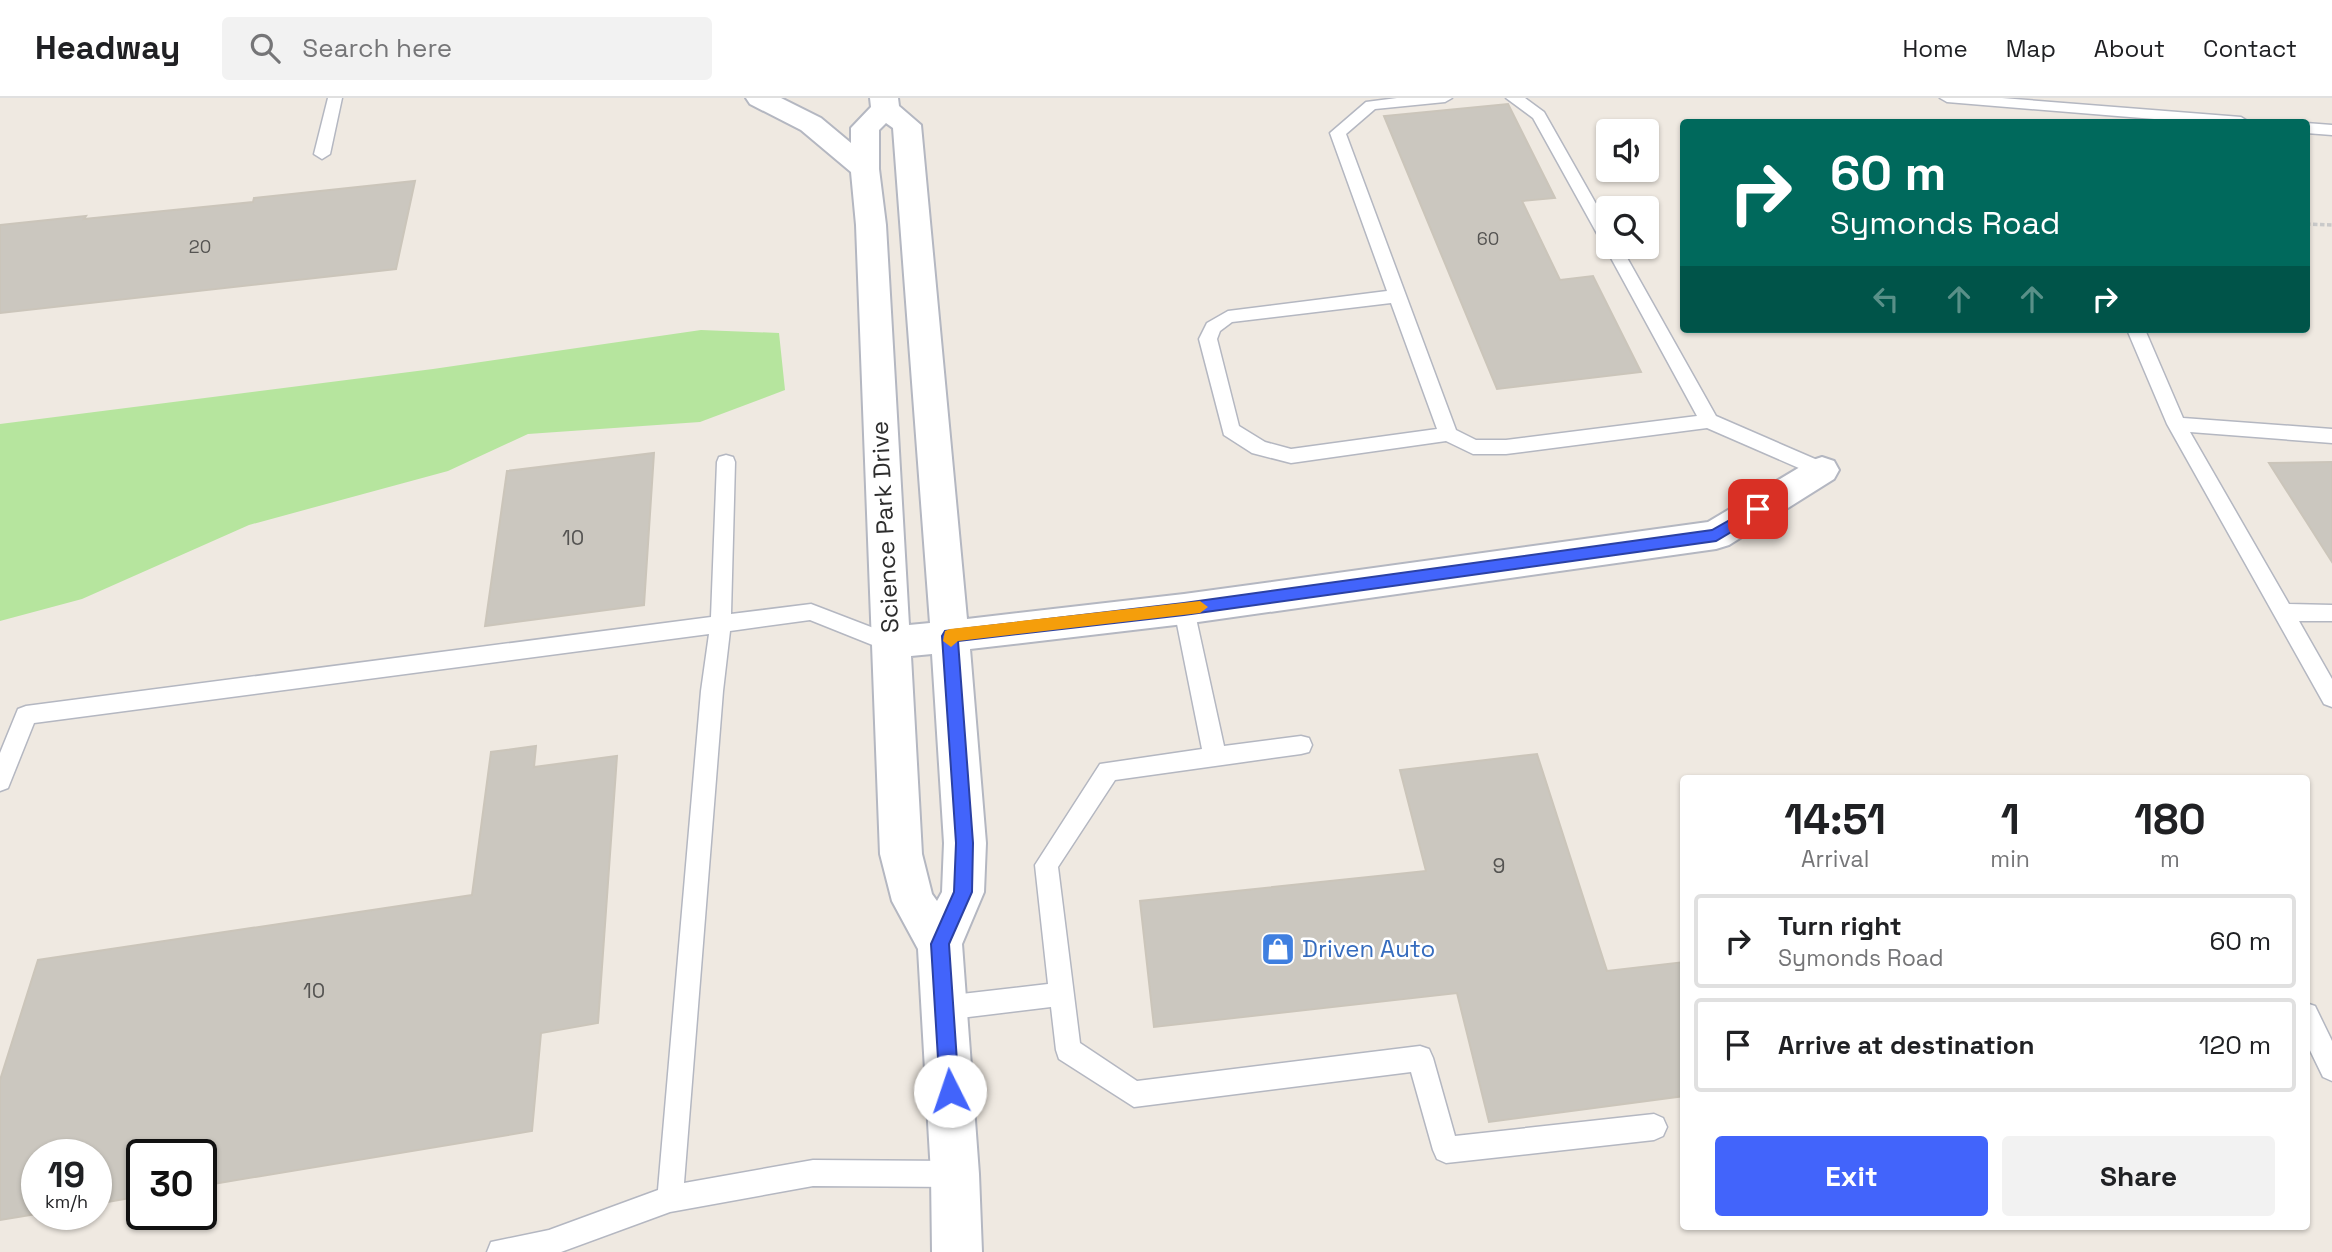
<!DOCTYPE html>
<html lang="en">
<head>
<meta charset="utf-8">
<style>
	:root { --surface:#fff; --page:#f2f2f2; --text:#202124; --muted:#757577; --line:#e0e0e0; --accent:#4264fb }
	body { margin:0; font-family:"Space Grotesk",sans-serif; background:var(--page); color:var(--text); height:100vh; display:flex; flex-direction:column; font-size:26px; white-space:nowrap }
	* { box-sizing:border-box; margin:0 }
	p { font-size:23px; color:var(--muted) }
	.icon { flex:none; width:38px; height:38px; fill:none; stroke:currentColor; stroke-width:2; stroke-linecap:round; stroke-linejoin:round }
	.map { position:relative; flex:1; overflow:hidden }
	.drawer { position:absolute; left:1680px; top:677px; width:630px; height:455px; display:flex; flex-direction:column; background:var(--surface); border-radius:7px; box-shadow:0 2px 5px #0004 }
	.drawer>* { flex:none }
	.guide { position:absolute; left:1680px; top:21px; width:630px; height:214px; border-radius:7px; box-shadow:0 2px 5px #0004; background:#00695c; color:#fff; overflow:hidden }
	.buttons { position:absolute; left:1596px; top:21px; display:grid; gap:14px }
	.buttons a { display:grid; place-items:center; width:63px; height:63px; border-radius:7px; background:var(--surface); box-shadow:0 2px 5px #0004; font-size:35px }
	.speed { position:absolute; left:21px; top:1041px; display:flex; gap:14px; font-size:35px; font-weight:700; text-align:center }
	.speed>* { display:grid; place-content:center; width:91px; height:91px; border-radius:50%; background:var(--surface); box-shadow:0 2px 5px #0004; line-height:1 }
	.speed small { font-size:18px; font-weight:400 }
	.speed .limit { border:4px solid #111; border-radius:10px; background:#fff; color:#111 }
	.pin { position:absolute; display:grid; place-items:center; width:60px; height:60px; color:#fff; margin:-30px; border-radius:14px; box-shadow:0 4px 10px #0006 }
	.me { position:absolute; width:77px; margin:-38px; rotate:356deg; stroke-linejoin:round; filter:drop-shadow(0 0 5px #0008) }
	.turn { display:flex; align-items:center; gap:24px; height:147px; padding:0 35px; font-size:32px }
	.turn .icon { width:91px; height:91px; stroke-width:2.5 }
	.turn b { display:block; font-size:49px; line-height:60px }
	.lanes { display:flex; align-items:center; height:66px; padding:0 35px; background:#0003; justify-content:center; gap:35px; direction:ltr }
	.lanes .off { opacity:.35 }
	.eta { display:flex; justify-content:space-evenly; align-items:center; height:119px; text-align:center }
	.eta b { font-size:42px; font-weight:800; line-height:49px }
	.action { display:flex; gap:14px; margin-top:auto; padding:14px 35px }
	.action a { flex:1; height:80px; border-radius:7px; background:var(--accent); color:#fff; font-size:28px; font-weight:800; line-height:80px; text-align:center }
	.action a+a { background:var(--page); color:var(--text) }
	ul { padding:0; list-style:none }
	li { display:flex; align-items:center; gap:21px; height:94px; margin:0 14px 10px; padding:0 21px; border:4px solid var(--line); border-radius:7px }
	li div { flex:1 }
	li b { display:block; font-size:26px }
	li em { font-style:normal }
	header { display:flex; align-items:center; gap:42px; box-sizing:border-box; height:98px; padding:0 35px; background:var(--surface); border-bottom:2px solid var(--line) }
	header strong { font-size:33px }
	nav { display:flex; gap:38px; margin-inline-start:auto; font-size:24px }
	.search { width:490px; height:63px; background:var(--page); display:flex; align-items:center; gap:18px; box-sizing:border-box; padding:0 24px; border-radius:7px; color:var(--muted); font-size:26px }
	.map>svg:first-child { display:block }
</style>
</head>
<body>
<header>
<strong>Headway</strong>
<div class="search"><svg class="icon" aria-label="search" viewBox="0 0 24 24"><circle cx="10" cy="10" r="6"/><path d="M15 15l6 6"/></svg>Search here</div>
<nav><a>Home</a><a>Map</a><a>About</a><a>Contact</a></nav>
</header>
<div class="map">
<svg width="2332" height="1154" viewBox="0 0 2332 1154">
	<rect width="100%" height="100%" fill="#efe9e1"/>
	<path fill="#b6e59e" d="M 701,232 L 779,235 L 785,292 L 700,324 L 528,336 L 448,373 L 249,427 L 82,501 L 0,523 L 0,326 L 433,271 Z"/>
	<path fill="#cbc7bf" stroke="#cbc5ba" stroke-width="2" d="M 1508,6 L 1555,100 L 1522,103 L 1560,182 L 1593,178 L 1641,274 L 1497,291 L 1384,18 Z
		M 415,83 L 396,171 L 0,215 L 0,127 L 86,118 L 84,121 L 253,104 L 254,100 Z
		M 654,355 L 644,507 L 485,528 L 507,373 Z
		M 2332,364 L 2332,464 L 2269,365 Z
		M 536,648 L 534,669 L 617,658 L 598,925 L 541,935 L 532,1033 L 201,1088 L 201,1057 L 142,1057 L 142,1098 L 96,1106 L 96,1057 L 37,1057 L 37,1116 L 0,1122 L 0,982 L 38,862 L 472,797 L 491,654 Z
		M 1537,656 L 1607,873 L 1684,864 L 1684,998 L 1489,1024 L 1457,895 L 1154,929 L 1140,803 L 1426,773 L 1400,672 Z"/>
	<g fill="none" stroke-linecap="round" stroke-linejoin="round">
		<g stroke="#b4b7c1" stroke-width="3">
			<path id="service" d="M 328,0 L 342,0 L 330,56 L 322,61 L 314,56 Z
				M 1397,0 L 1452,0 L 1445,4 L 1375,11 L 1346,36 L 1456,332 L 1476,342 L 1506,342 L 1697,318 L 1605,149 L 1607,146 L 1600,141 L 1533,20 L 1506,0 L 1525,0 L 1544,14 L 1608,127 L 1608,149 L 1621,149 L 1716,318 L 1829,367 L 1831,372 L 1829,377 L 1815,377 L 1707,330 L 1506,356 L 1473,356 L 1446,343 L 1291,365 L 1252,355 L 1224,337 L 1199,241 L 1207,225 L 1228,213 L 1387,193 L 1330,35 L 1366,4 ZM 1391,205 L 1437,331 L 1291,351 L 1265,344 L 1239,328 L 1217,241 L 1220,233 L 1232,224 Z
				M 1940,0 L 2002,0 L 2241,19 L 2249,24 L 2191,24 L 1947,4 Z
				M 2306,25 L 2332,27 L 2332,37 L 2306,35 Z
				M 2130,231 L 2144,231 L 2146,234 L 2183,320 L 2332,331 L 2332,345 L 2190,334 L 2289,506 L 2332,507 L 2332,523 L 2299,523 L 2332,581 L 2332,609 L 2324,606 L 2167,326 L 2128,234 Z
				M 726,357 L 733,359 L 735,364 L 731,516 L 811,506 L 897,539 L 900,545 L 897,551 L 890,554 L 810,522 L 730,533 L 723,593 L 684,1085 L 813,1062 L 955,1063 L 964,1067 L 968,1076 L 964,1085 L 955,1089 L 813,1088 L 670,1114 L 561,1154 L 487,1154 L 491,1144 L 549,1132 L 658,1092 L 701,593 L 709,536 L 34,625 L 8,690 L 0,693 L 0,655 L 18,611 L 26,608 L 711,519 L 717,364 L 719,359 Z
				M 1184,503 L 1191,505 L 1194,511 L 1224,648 L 1301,638 L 1309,640 L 1312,647 L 1309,654 L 1301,656 L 1115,682 L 1058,769 L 1080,945 L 1137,983 L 1420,948 L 1429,951 L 1433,960 L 1455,1038 L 1654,1016 L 1663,1020 L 1667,1029 L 1663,1038 L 1654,1042 L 1446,1065 L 1437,1061 L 1433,1052 L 1411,974 L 1134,1009 L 1059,961 L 1056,952 L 1051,909 L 944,922 L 935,918 L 932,910 L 935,902 L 944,898 L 1048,886 L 1035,767 L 1100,666 L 1202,651 L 1174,511 L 1177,505 Z
				M 2306,905 L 2315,908 L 2332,943 L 2332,983 L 2323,979 L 2306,944 Z"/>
		</g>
		<g stroke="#b4b7c1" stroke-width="4">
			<path id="minor" d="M 746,0 L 781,0 L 821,20 L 851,45 L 851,30 L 871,9 L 870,0 L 898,0 L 899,8 L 921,27 L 967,521 L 1184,496 L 1708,424 L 1810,363 L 1822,359 L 1834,363 L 1839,372 L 1834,381 L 1729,447 L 1716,451 L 1184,526 L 970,551 L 986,745 L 984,794 L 962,846 L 979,1076 L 982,1154 L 932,1154 L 931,1076 L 918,851 L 892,803 L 880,756 L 856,127 L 851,74 L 801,32 L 750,6 ZM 886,25 L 893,30 L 930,525 L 909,527 L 886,127 L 879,71 L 879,32 ZM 932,556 L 944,745 L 942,794 L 937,803 L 932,796 L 922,756 L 911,558 Z"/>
		</g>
		<path stroke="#c9c9c9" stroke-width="3.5" stroke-dasharray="4.5 2.5" stroke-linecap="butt" d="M 2306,126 L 2332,127"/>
		<use href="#service" fill="#fff" fill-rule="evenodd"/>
		<use href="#minor" fill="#fff" fill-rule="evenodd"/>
	</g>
	<path fill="#4264fb" stroke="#2b41a3" stroke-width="2" d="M 1758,406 L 1766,411 L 1763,415 L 1716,443 L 1184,517 L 958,543 L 973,745 L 972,794 L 949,846 L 959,993 L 956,1000 L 950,1002 L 943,1000 L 940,993 L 931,846 L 954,794 L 956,745 L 942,538 L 945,533 L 1184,505 L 1712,432 Z"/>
	<path fill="#f59e0b" d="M 1200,503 L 1208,509 L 1200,515 L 958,543 L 951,549 L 943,543 L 945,533 L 950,531 Z"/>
	<defs>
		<g id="shop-square" transform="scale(1.75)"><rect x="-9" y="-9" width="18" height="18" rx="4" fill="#3f7fe0" stroke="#fff"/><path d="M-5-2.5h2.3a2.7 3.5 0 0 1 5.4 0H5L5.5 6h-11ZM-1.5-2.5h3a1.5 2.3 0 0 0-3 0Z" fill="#fff"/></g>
	</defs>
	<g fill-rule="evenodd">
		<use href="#shop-square" x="1278" y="851"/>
	</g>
	<g text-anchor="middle" stroke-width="5" stroke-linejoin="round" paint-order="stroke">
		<g font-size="18" fill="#555452">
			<text x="1488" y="147">60</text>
			<text x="200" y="155">20</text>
		</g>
		<g font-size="21" fill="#555452">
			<text x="573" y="447">10</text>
			<text x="1499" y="775">9</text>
			<text x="314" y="900">10</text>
		</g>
		<g font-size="24" fill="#2e2e2e" stroke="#fff">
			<text transform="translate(885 429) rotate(-93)" y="8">Science Park Drive</text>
		</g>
		<g font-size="24" fill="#366cbe" stroke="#fff" text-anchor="start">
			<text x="1302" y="859">Driven Auto</text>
		</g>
	</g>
</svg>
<div class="buttons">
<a><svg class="icon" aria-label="sound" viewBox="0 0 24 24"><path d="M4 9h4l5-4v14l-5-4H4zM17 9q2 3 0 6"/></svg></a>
<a><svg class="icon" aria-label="search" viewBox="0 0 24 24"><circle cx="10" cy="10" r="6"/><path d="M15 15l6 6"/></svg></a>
</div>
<div class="speed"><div>19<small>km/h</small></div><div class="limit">30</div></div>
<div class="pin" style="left:1758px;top:411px;background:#d93025"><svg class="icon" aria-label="arrive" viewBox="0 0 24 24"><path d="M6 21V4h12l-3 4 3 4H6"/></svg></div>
<svg class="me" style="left:950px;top:993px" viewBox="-20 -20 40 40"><circle r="19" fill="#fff"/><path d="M0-13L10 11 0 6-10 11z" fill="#4264fb"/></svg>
<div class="guide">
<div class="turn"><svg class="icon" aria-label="right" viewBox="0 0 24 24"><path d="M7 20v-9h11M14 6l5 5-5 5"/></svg><div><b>60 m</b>Symonds Road</div></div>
<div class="lanes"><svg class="icon off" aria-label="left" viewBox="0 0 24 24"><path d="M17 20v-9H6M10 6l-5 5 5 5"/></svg><svg class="icon off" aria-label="ahead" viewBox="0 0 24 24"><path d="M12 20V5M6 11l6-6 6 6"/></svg><svg class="icon off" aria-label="ahead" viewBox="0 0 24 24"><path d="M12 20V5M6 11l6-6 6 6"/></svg><svg class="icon" aria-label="right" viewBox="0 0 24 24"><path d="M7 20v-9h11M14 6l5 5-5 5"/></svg></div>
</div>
<section class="drawer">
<div class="eta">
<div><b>14:51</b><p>Arrival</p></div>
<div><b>1</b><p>min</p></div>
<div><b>180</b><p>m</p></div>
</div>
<ul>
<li><svg class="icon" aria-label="right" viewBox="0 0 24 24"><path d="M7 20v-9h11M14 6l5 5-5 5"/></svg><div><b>Turn right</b><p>Symonds Road</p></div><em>60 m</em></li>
<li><svg class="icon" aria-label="arrive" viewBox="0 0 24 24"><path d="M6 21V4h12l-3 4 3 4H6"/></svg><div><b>Arrive at destination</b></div><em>120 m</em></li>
</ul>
<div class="action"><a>Exit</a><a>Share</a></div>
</section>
</div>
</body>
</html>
